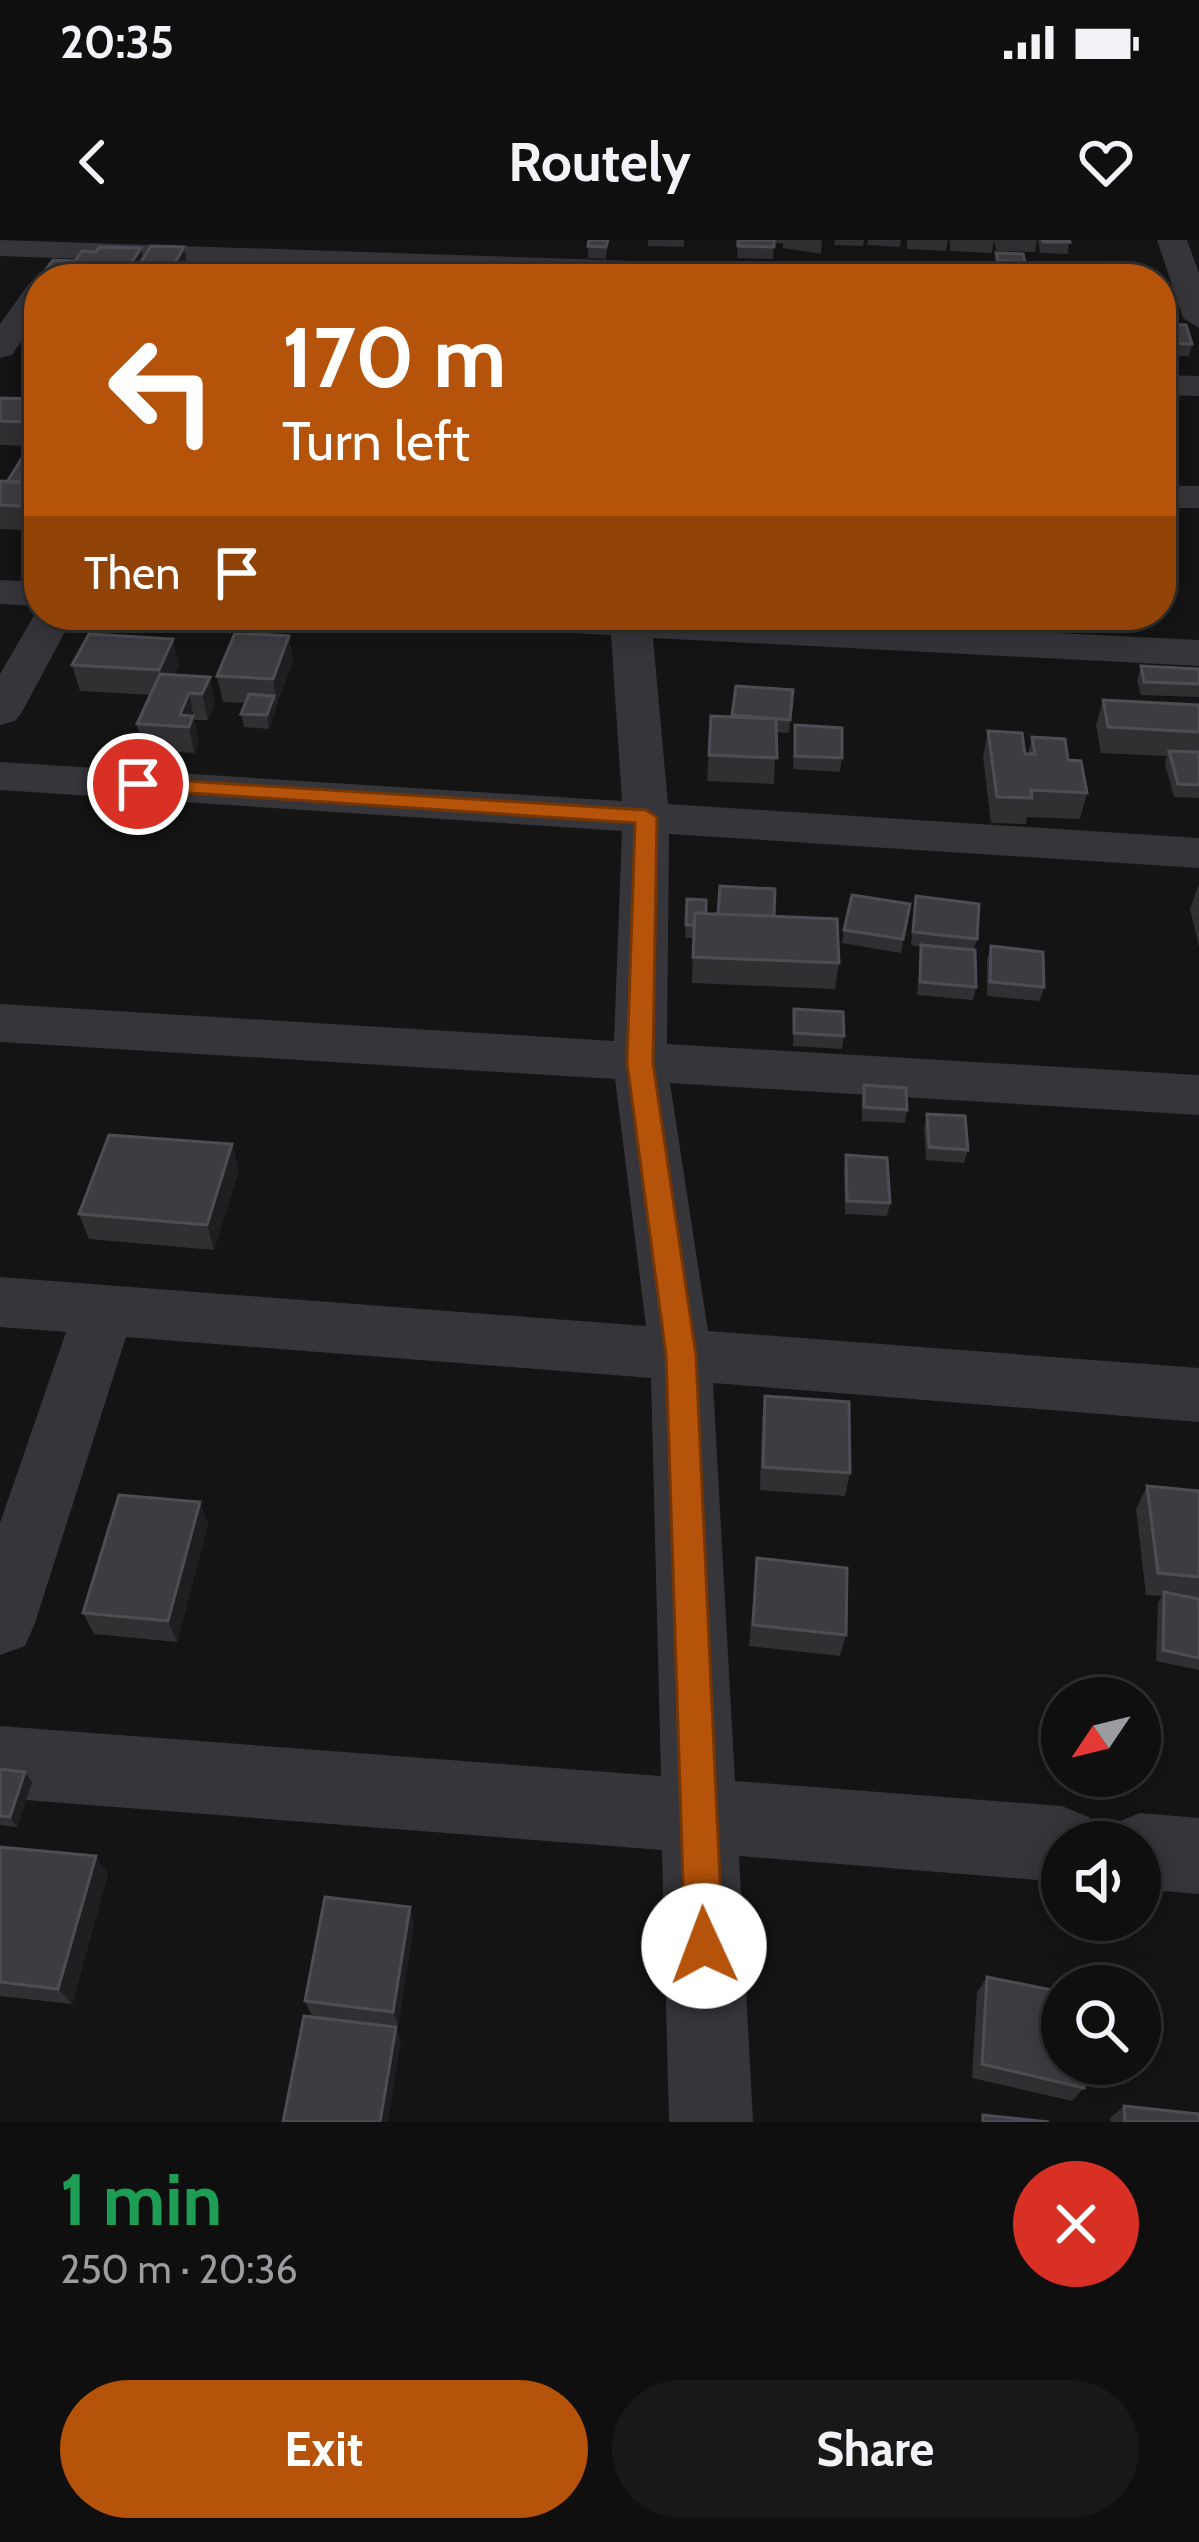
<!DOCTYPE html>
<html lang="en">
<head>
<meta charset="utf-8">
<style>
	:root { --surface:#0f0f10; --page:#181819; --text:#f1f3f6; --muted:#9b9c9f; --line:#2f2f30; --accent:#b45309 }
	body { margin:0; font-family:Cabin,sans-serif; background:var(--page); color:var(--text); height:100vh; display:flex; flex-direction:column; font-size:45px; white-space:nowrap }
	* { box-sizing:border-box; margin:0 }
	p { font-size:39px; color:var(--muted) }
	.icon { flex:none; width:66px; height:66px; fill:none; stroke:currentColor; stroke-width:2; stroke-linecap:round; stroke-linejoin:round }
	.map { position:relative; height:1882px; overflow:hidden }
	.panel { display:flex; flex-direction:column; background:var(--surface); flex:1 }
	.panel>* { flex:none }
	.guide { position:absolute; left:24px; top:24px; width:1152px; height:366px; border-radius:48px; box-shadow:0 6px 30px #0003,0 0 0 3px var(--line); background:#b45309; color:#fff; overflow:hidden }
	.needle { width:78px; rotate:235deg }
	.fabs { position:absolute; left:1041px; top:1437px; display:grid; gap:24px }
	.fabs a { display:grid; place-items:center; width:120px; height:120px; border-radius:50%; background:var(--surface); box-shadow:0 6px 30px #0003,0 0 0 3px var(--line); font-size:60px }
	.pin { position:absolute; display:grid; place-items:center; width:102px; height:102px; color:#fff; margin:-51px; border:6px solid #fff; border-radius:50%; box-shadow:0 3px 12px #0007 }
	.me { position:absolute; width:132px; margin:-66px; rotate:358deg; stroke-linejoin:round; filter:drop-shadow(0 0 9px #0008) }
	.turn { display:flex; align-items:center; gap:42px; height:252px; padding:0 60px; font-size:54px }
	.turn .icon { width:156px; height:156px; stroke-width:2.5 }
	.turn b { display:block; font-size:84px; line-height:102px }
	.then { display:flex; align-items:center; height:114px; padding:0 60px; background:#0003; gap:24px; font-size:45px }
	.round { display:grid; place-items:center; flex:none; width:126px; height:126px; border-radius:63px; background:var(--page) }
	.head { display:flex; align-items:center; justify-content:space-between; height:204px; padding:0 60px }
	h1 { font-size:72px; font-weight:700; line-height:90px; color:#1e9e55 }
	.action { display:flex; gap:24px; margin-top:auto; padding:24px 60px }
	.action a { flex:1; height:138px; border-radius:72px; background:var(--accent); color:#fff; font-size:48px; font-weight:700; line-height:138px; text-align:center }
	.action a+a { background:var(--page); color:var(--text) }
	.status { display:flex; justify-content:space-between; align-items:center; height:84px; padding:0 60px; background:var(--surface); direction:ltr }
	.status svg { height:33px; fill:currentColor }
	header { display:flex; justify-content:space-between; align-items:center; height:156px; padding:0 60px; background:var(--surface); font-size:54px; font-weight:700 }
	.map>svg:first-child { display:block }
</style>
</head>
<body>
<div class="status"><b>20:35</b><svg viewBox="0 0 49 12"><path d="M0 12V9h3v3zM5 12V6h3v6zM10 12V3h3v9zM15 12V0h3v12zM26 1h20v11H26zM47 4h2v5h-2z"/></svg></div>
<header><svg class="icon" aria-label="back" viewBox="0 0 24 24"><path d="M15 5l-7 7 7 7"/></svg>Routely<svg class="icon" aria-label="heart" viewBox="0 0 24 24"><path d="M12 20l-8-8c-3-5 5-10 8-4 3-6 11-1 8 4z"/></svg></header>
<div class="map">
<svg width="1199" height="1882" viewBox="0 0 1199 1882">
	<rect width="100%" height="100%" fill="#141415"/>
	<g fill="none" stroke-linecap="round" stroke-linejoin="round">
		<path fill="#35353a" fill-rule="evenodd" d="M 0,0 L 910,30 L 926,39 L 644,39 L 0,16 Z
			M 1157,0 L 1187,0 L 1199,33 L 1199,88 L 1183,78 Z
			M 39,42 L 39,75 L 12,115 L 0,118 L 0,84 L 28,45 Z
			M 1161,135 L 1199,136 L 1199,156 L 1161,155 Z
			M 1161,246 L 1199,246 L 1199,268 L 1161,268 Z
			M 0,340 L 39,342 L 39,366 L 0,364 Z
			M 39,367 L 39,375 L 74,375 L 22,472 L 15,481 L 0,485 L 0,434 Z
			M 431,375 L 695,375 L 1199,400 L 1199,426 L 653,398 L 668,564 L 1199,598 L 1199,628 L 669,594 L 667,804 L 1199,835 L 1199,875 L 670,843 L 708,1091 L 1199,1128 L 1199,1182 L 713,1143 L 735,1541 L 1062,1566 L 1089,1577 L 1099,1602 L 1062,1602 L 1062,1642 L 739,1616 L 753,1882 L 669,1882 L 662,1610 L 0,1558 L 0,1486 L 661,1536 L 651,1138 L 126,1097 L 35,1383 L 25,1406 L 0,1415 L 0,1283 L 66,1092 L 0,1087 L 0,1037 L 646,1086 L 615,839 L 0,802 L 0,764 L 614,801 L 622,591 L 0,550 L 0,522 L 622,561 L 611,395 L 451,387 L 437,384 Z
			M 1140,1573 L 1199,1578 L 1199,1654 L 1140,1649 L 1140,1602 L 1106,1602 L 1113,1584 Z"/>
	</g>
	<path fill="#303033" d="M 608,0 L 606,19 L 588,18 L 588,6 Z
		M 648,0 L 684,0 L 684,7 L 648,6 Z
		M 738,0 L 822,0 L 821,14 L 783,8 L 783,3 L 774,3 L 773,19 L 737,18 Z
		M 835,0 L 864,0 L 863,6 L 834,5 Z
		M 868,0 L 901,0 L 900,7 L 867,5 Z
		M 907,0 L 948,0 L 946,11 L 907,9 Z
		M 950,0 L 994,0 L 992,13 L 950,11 Z
		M 994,0 L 1037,0 L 1035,12 L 996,11 Z
		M 1038,0 L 1069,0 L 1068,14 L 1040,13 Z
		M 141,8 L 143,18 L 188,30 L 183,39 L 50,39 L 47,28 L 75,21 L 96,12 Z
		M 996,13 L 1025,22 L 1022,34 L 996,33 L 994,25 Z
		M 1161,84 L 1192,104 L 1189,116 L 1161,115 Z
		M 39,90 L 39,133 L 32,132 L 26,109 Z
		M 0,158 L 37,159 L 30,206 L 0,205 Z
		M 39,197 L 39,291 L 0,289 L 0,241 L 7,242 L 27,218 L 26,215 Z
		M 265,383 L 267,395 L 289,396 L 293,422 L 276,465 L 276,469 L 269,489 L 244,487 L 241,474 L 246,463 L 223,462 L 217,436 L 242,394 Z
		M 72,425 L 179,425 L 174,435 L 215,463 L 208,480 L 194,480 L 199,502 L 194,513 L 143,510 L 137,484 L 151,455 L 80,451 Z
		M 1141,426 L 1199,429 L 1199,457 L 1141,455 L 1137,440 Z
		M 793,450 L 789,493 L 776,492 L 774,544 L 707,541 L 711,476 L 732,477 L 732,475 Z
		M 1103,460 L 1199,465 L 1199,558 L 1174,557 L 1165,524 L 1167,516 L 1101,513 L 1096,485 Z
		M 795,485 L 842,518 L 840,532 L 793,529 Z
		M 988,491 L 1025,514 L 1028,514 L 1032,497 L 1068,520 L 1087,553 L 1080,579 L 1027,577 L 1026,584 L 991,583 L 983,517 Z
		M 1199,644 L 1199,707 L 1190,669 Z
		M 916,656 L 977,699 L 974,710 L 976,747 L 973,760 L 917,755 L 921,707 L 911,705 Z
		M 687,659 L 706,673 L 774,676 L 839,723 L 835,749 L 692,743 L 693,698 L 685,698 Z
		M 910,664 L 901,713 L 842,703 L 844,690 Z
		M 991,706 L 1044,747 L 1040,761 L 987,756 L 987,720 Z
		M 794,769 L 844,796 L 842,809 L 793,806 Z
		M 864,845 L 907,870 L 905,883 L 862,881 L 862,858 Z
		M 927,874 L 968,910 L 964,923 L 926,920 L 924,888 Z
		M 232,904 L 239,930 L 214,1010 L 89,999 L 79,974 Z
		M 846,915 L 890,963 L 887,976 L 845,974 L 844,929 Z
		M 765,1156 L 850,1233 L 845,1256 L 760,1250 L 762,1179 Z
		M 1147,1246 L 1199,1251 L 1199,1430 L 1156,1421 L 1158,1363 L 1162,1356 L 1146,1355 L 1136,1269 Z
		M 200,1262 L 208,1285 L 177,1402 L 94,1394 L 83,1373 Z
		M 757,1318 L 846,1395 L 840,1416 L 749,1406 Z
		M 0,1529 L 32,1542 L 17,1587 L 0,1585 Z
		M 0,1607 L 108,1634 L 72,1764 L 0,1756 Z
		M 414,1683 L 398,1786 L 312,1776 L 305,1761 Z
		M 987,1737 L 1084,1848 L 1072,1861 L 972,1838 L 977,1752 Z
		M 1124,1866 L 1199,1882 L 1111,1882 L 1110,1878 Z"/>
	<path fill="#1f1f21" d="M 184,7 L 188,30 L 183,39 L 169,39 L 168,35 Z
		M 141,8 L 145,31 L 134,33 L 135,39 L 128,39 L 126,31 Z
		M 37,159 L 39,191 L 30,206 L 24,182 Z
		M 289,396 L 293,422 L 277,465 L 273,439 Z
		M 173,399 L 179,425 L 165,456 L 159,430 Z
		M 210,437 L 215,463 L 208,480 L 202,454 Z
		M 189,453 L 199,502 L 194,513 L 189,487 L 180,475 Z
		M 274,456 L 276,469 L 269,489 L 267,475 Z
		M 232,904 L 239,930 L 214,1010 L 207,985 Z
		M 200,1262 L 208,1285 L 177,1402 L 168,1381 Z
		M 25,1532 L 32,1542 L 17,1587 L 10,1577 Z
		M 96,1616 L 108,1634 L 72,1764 L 58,1749 Z
		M 410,1667 L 414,1683 L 398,1786 L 393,1772 Z
		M 396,1787 L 401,1801 L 388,1882 L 380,1882 Z"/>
	<path fill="#3d3d41" stroke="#4d4e53" stroke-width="3" d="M 589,0 L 608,0 L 606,7 L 588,6 Z
		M 738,0 L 774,0 L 774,7 L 738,6 Z
		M 1042,0 L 1069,0 L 1070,2 L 1043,2 Z
		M 151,6 L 184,7 L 168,35 L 134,33 Z
		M 99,7 L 141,8 L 126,31 L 47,28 L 53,20 L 75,21 L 82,11 L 96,12 Z
		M 996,13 L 1023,14 L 1025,22 L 998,21 Z
		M 553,30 L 602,32 L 600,39 L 551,39 Z
		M 87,33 L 126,35 L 124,39 L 83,39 Z
		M 1161,84 L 1186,85 L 1192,104 L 1161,103 Z
		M 39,90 L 39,109 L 26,109 Z
		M 0,158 L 37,159 L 24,182 L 0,181 Z
		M 37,196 L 39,197 L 39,215 L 26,215 Z
		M 22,218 L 39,219 L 39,243 L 7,242 Z
		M 0,241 L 39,243 L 39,267 L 0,265 Z
		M 247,382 L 265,383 L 260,394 L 242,393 Z
		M 235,393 L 289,396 L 273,439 L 217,436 Z
		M 89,394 L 173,399 L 159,430 L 72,425 Z
		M 1141,426 L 1199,429 L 1199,444 L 1144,442 Z
		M 160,434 L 210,437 L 202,454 L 189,453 L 180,475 L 193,476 L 189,487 L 137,484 Z
		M 736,446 L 793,450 L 790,480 L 732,475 Z
		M 249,454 L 274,456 L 267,475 L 241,474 Z
		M 1103,460 L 1199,465 L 1199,492 L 1108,487 Z
		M 711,476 L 776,479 L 777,518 L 709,515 Z
		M 795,485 L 842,488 L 842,518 L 795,516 Z
		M 988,491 L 1022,493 L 1025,514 L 1035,514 L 1032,497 L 1065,499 L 1068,520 L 1081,521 L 1087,553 L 1031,550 L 1032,558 L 997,557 Z
		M 1169,511 L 1199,512 L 1199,545 L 1178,544 Z
		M 720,646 L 775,649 L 774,676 L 718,674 Z
		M 852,655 L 910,664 L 903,699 L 844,690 Z
		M 916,656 L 979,664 L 977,699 L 913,692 Z
		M 687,659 L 706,660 L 706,673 L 695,673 L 694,685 L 686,685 Z
		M 695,673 L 837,679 L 839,723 L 693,717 Z
		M 921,705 L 975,710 L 976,747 L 920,742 Z
		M 991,706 L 1043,712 L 1044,747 L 990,742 Z
		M 794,769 L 843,772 L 844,796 L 794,793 Z
		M 864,845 L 906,848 L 907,870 L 864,867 Z
		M 927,874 L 965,876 L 968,910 L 929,907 Z
		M 109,895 L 232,904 L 207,985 L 79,974 Z
		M 846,915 L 887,918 L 890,963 L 847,961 Z
		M 765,1156 L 849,1162 L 850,1233 L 763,1227 Z
		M 1147,1246 L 1199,1251 L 1199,1337 L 1158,1333 Z
		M 119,1255 L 200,1262 L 168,1381 L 83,1373 Z
		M 757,1318 L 847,1328 L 846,1395 L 753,1385 Z
		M 1164,1352 L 1199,1359 L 1199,1418 L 1163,1410 Z
		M 0,1529 L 25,1532 L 10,1577 L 0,1576 Z
		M 0,1607 L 96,1616 L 58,1749 L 0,1742 Z
		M 325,1657 L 410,1667 L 393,1772 L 305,1761 Z
		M 987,1737 L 1062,1752 L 1062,1824 L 1085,1824 L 1084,1848 L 982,1824 Z
		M 304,1776 L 396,1787 L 380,1882 L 283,1882 Z
		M 1124,1866 L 1199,1874 L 1199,1882 L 1125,1882 Z
		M 983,1875 L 1049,1882 L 983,1882 Z"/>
	<path fill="#b45309" stroke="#753606" stroke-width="3" d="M 138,538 L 646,570 L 657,577 L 653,823 L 696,1115 L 723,1706 L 717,1719 L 704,1724 L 691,1719 L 685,1706 L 666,1115 L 627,823 L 635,583 L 131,549 L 127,544 Z"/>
</svg>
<div class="fabs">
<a><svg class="needle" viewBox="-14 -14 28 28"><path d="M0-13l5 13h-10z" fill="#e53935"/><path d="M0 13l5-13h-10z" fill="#9b9c9f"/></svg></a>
<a><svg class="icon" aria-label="sound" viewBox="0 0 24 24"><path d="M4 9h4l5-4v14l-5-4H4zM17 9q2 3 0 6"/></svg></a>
<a><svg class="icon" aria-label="search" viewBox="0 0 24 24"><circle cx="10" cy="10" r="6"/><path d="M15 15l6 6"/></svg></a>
</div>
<div class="pin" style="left:138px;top:544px;background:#d93025"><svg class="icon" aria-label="arrive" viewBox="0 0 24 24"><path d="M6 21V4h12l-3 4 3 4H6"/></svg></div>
<svg class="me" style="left:704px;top:1706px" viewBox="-20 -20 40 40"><circle r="19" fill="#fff"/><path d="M0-13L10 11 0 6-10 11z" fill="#b45309"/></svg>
<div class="guide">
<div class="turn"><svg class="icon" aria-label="left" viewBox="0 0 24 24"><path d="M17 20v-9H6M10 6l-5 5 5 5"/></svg><div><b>170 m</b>Turn left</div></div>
<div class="then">Then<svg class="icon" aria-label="arrive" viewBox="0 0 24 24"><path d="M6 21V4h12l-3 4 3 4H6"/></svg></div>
</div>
</div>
<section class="panel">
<div class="head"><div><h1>1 min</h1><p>250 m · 20:36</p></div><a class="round" style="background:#d93025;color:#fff"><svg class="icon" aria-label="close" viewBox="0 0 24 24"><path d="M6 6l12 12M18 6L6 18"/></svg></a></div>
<div class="action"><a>Exit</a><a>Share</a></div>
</section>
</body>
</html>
